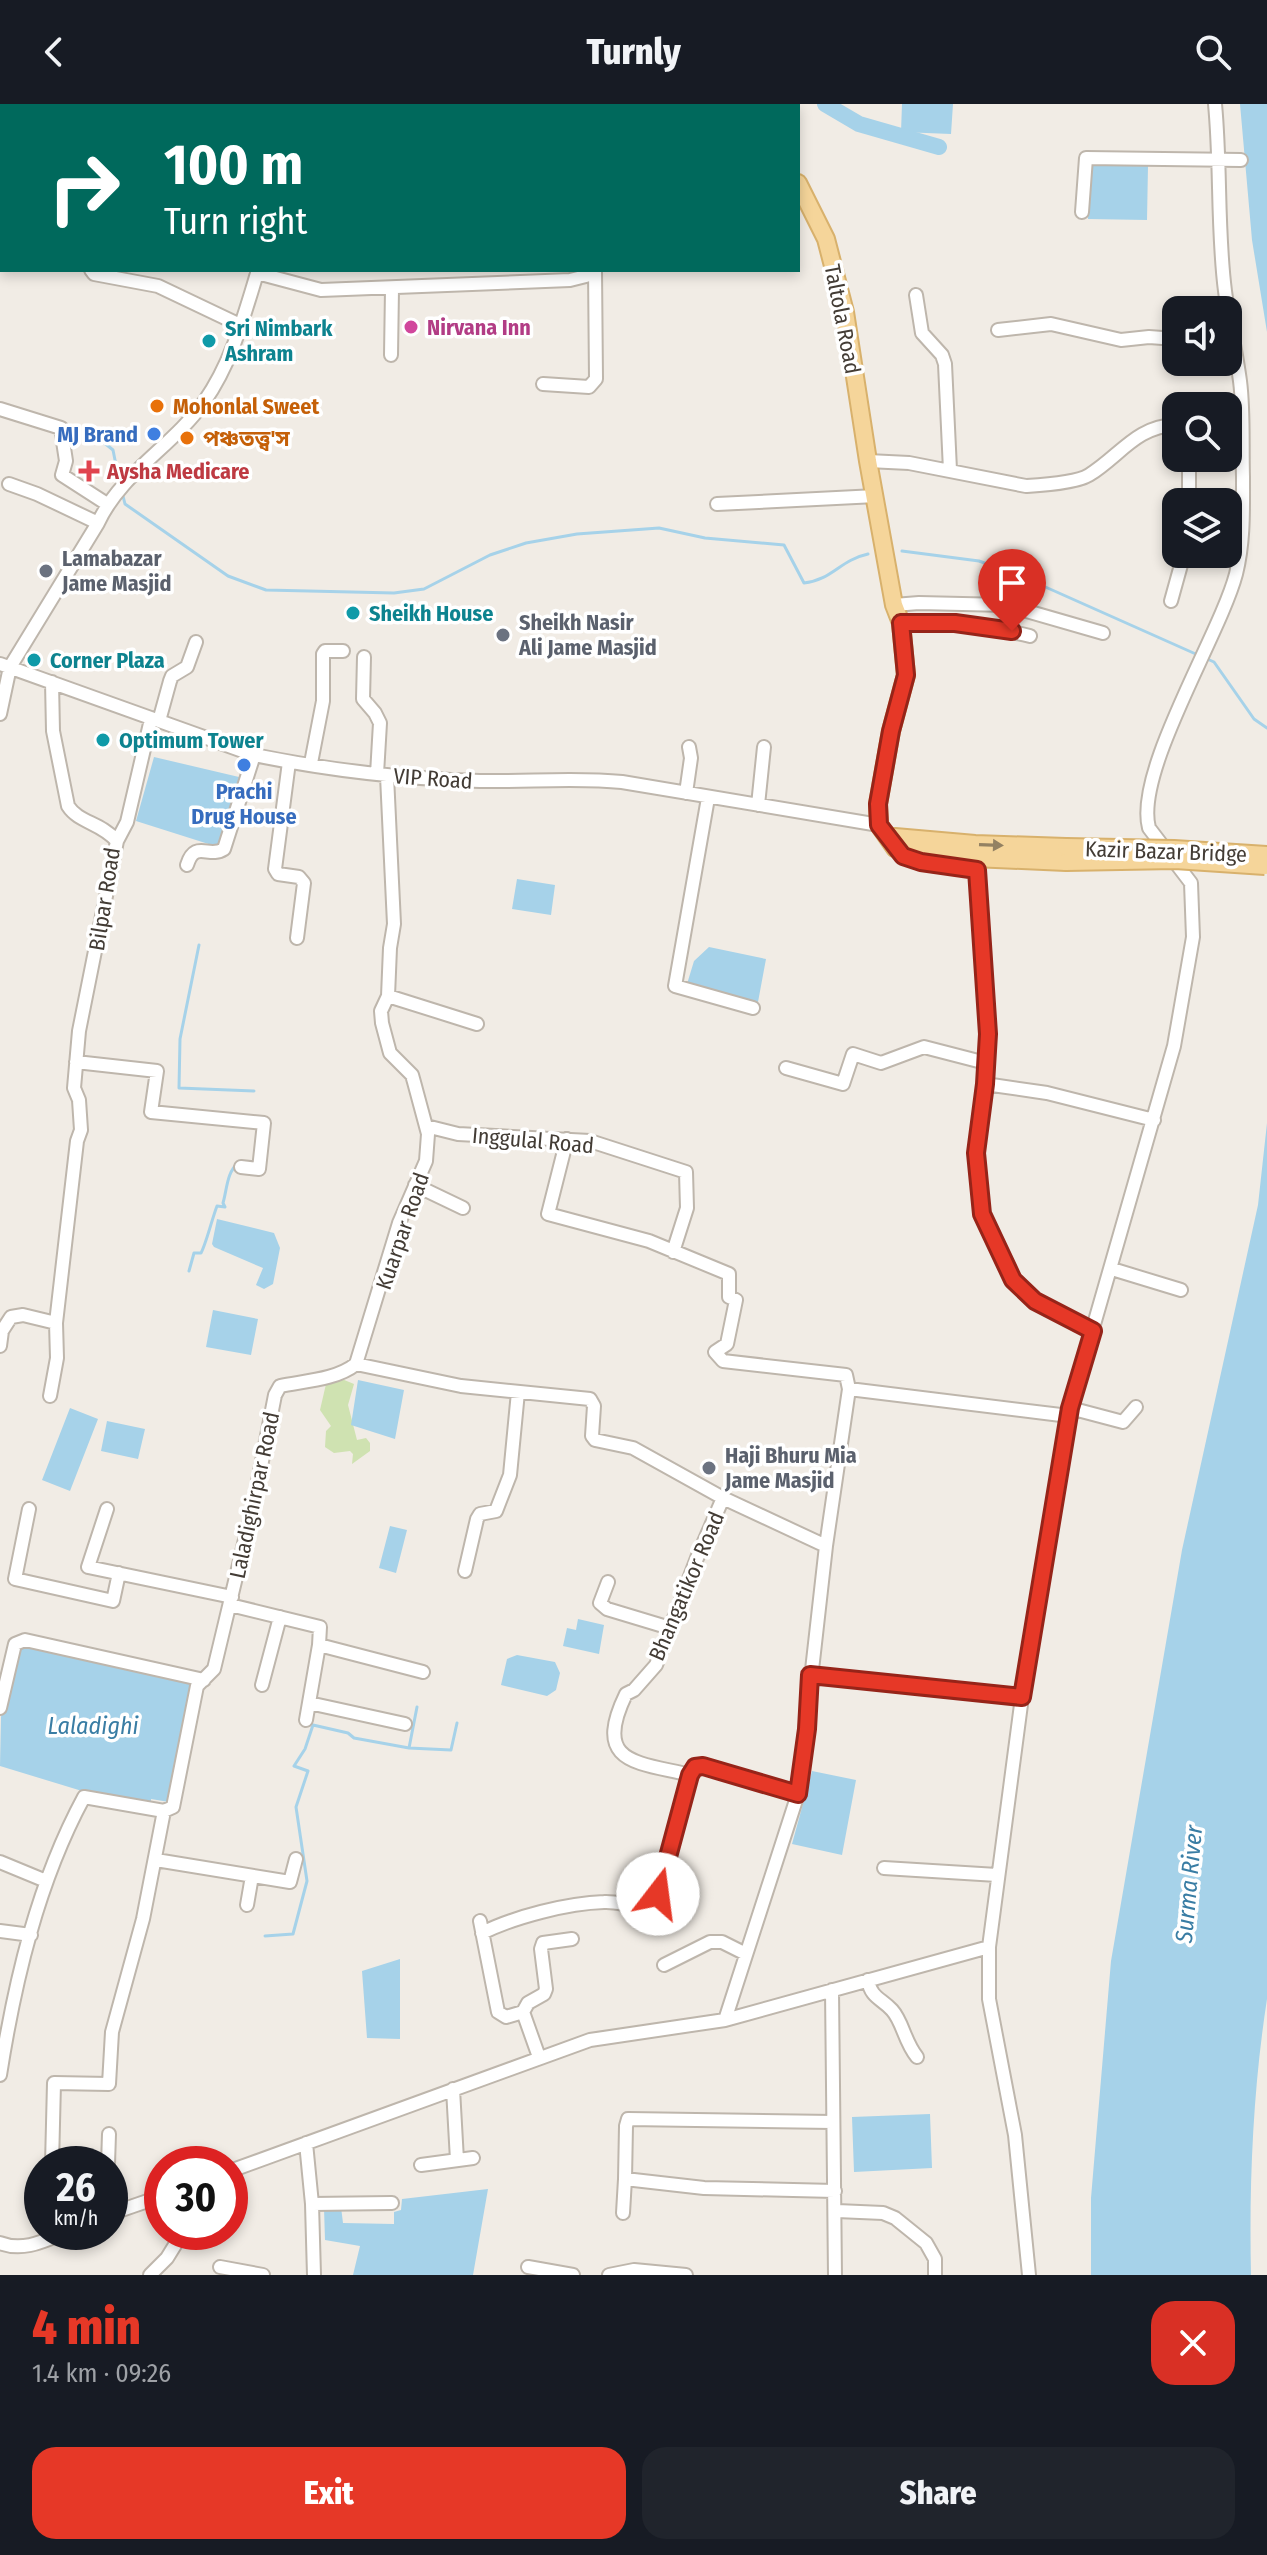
<!DOCTYPE html>
<html lang="en">
<head>
<meta charset="utf-8">
<style>
	:root { --surface:#171b24; --page:#20242c; --text:#f1f3f6; --muted:#9ea1a6; --accent:#e63827 }
	body { margin:0; font-family:"Fira Sans Condensed","Noto Sans Bengali",sans-serif; background:var(--page); color:var(--text); height:100vh; display:flex; flex-direction:column; font-size:30px; white-space:nowrap }
	* { box-sizing:border-box; margin:0 }
	p { font-size:26px; color:var(--muted) }
	.icon { flex:none; width:44px; height:44px; fill:none; stroke:currentColor; stroke-width:2; stroke-linecap:round; stroke-linejoin:round }
	.map { position:relative; height:2171px; overflow:hidden }
	.side { display:flex; flex-direction:column; background:var(--surface); flex:1 }
	.side>* { flex:none }
	.guide { position:absolute; left:0px; top:0px; width:800px; height:168px; box-shadow:0 4px 12px #0003; background:#00695c; color:#fff; overflow:hidden }
	.buttons { position:absolute; left:1162px; top:192px; display:grid; gap:16px }
	.buttons a { display:grid; place-items:center; width:80px; height:80px; border-radius:16px; background:var(--surface); box-shadow:0 4px 12px #0003; font-size:40px }
	.speed { position:absolute; left:24px; top:2042px; display:flex; gap:16px; font-size:40px; font-weight:700; text-align:center }
	.speed>* { display:grid; place-content:center; width:104px; height:104px; border-radius:50%; background:var(--surface); box-shadow:0 4px 12px #0003; line-height:1 }
	.speed small { font-size:20px; font-weight:400 }
	.speed .limit { border:12px solid #d22; background:#fff; color:#111 }
	.pin { position:absolute; display:grid; place-items:center; width:68px; height:68px; color:#fff; margin:-82px -34px; border-radius:50% 50% 50% 0; rotate:-45deg; box-shadow:0 0 8px #0007 }
	.pin .icon { rotate:45deg }
	.me { position:absolute; width:88px; margin:-44px; rotate:15deg; stroke-linejoin:round; filter:drop-shadow(0 0 6px #0008) }
	.turn { display:flex; align-items:center; gap:28px; height:168px; padding:0 32px; font-size:36px }
	.turn .icon { width:104px; height:104px; stroke-width:2.5 }
	.turn b { display:block; font-size:56px; line-height:68px }
	.round { display:grid; place-items:center; flex:none; width:84px; height:84px; border-radius:24px; background:var(--page) }
	.summary { display:flex; align-items:center; justify-content:space-between; height:136px; padding:0 32px }
	h1 { font-size:48px; font-weight:800; line-height:60px; color:var(--accent) }
	.action { display:flex; gap:16px; margin-top:auto; padding:16px 32px }
	.action a { flex:1; height:92px; border-radius:24px; background:var(--accent); color:#fff; font-size:32px; font-weight:800; line-height:92px; text-align:center }
	.action a+a { background:var(--page); color:var(--text) }
	header { display:flex; justify-content:space-between; align-items:center; height:104px; padding:0 32px; background:var(--surface); font-size:36px; font-weight:800 }
	.map>svg:first-child { display:block }
</style>
</head>
<body>
<header><svg class="icon" aria-label="back" viewBox="0 0 24 24"><path d="M15 5l-7 7 7 7"/></svg>Turnly<svg class="icon" aria-label="search" viewBox="0 0 24 24"><circle cx="10" cy="10" r="6"/><path d="M15 15l6 6"/></svg></header>
<div class="map">
<svg width="1267" height="2171" viewBox="0 0 1267 2171">
	<rect width="100%" height="100%" fill="#f1ece5"/>
	<path fill="#cfe2b1" d="M 337,1273 L 354,1280 L 348,1301 L 357,1336 L 366,1334 L 370,1339 L 370,1347 L 352,1360 L 353,1350 L 350,1347 L 334,1349 L 325,1343 L 326,1327 L 331,1322 L 320,1306 L 326,1280 Z"/>
	<path fill="#a6d2e9" d="M 902,0 L 953,0 L 951,30 L 901,28 Z
		M 1240,0 L 1267,0 L 1267,228 L 1252,136 Z
		M 1088,55 L 1148,62 L 1147,116 L 1088,115 Z
		M 154,653 L 239,673 L 218,743 L 136,717 Z
		M 517,775 L 555,781 L 551,811 L 512,805 Z
		M 709,843 L 766,855 L 758,898 L 687,880 L 694,857 Z
		M 1267,1019 L 1267,1895 C 1253,1985 1249,2079 1251,2171 L 1091,2171 L 1091,2094 L 1111,1857 L 1182,1446 L 1258,1101 Z
		M 217,1115 L 274,1129 L 280,1144 L 273,1180 L 264,1185 L 256,1181 L 263,1164 L 214,1143 L 212,1140 Z
		M 213,1206 L 258,1215 L 251,1251 L 206,1243 Z
		M 358,1276 L 404,1286 L 395,1335 L 351,1321 Z
		M 70,1304 L 98,1315 L 70,1387 L 42,1376 Z
		M 107,1317 L 145,1325 L 138,1355 L 101,1347 Z
		M 390,1422 L 407,1426 L 396,1469 L 379,1464 Z
		M 578,1515 L 604,1521 L 599,1550 L 563,1542 L 567,1524 L 576,1526 Z
		M 25,1539 L 192,1579 L 169,1698 L 151,1695 L 151,1700 L 82,1687 L 0,1662 L 1,1613 L 18,1543 Z
		M 517,1551 L 555,1558 L 560,1569 L 556,1586 L 547,1592 L 501,1581 L 507,1555 Z
		M 812,1667 L 856,1676 L 842,1751 L 792,1740 Z
		M 400,1855 L 400,1935 L 367,1934 L 362,1867 Z
		M 930,2010 L 932,2064 L 854,2068 L 852,2013 Z
		M 488,2085 L 473,2171 L 353,2171 L 360,2142 L 325,2136 L 324,2104 L 341,2103 L 343,2119 L 394,2120 L 394,2108 L 401,2106 L 402,2095 Z"/>
	<g fill="none" stroke-linecap="round" stroke-linejoin="round">
		<path stroke="#a6d2e9" stroke-width="3" d="M 97,333 L 113,346 L 120,381
			M 122,388 L 125,400 L 228,472 L 266,486 L 394,489 L 424,485 L 490,451 L 526,439 L 577,430 L 659,424 L 705,434 L 784,441 L 804,479 C 832,476 840,456 868,450
			M 902,447 L 979,457 L 1023,473 L 1198,551
			M 1205,554 L 1214,558 L 1254,615 L 1267,624
			M 199,841 L 180,935 L 179,984 L 254,987
			M 189,1167 L 194,1149 L 201,1149 C 206,1140 212,1115 217,1102 L 225,1103 L 223,1099 C 227,1085 227,1068 238,1059
			M 417,1603 L 409,1644 L 451,1646 L 457,1619
			M 265,1832 L 293,1830 L 307,1777 L 296,1703 L 308,1667 L 294,1662 L 305,1645 L 313,1621 L 348,1629 L 354,1634 L 409,1644"/>
		<path stroke="#a6d2e9" stroke-width="16" d="M 825,0 L 859,20 L 939,43"/>
		<g stroke="#beb6ac" stroke-width="16">
			<path id="minor" d="M 539,0 L 555,0
				M 294,1 L 362,2
				M 437,2 L 445,0
				M 733,2 L 734,0
				M 0,11 L 2,11
				M 1082,108 L 1086,54 L 1241,56
				M 91,166 L 94,170 L 158,182 L 242,222
				M 257,169 L 321,186 L 570,176 L 586,172 L 592,166
				M 916,191 L 922,229 L 942,251 L 945,260 L 950,366
				M 998,226 L 1051,220 L 1121,236 L 1149,233 L 1176,235
				M 391,251 L 392,185
				M 543,280 L 589,283 L 596,275 L 595,166
				M 0,305 L 61,324 L 66,357 L 62,371 L 107,400
				M 1189,354 L 1189,398
				M 868,357 L 909,359 L 1026,382 C 1042,381 1076,379 1089,371 C 1120,352 1136,322 1176,321
				M 9,380 L 37,390 L 98,419
				M 717,400 L 876,392
				M 1171,497 L 1184,450
				M 894,501 L 919,499 L 1006,501 L 1103,529
				M 901,519 C 946,518 987,522 1030,532
				M 364,553 L 363,595 L 375,609 L 380,619 L 377,670
				M 0,560 L 254,651 C 328,666 405,675 480,677 C 528,678 575,673 622,678 L 879,721
				M 0,610 L 10,563 L 98,419 C 121,369 173,342 204,298 C 232,258 244,212 258,166
				M 159,617 L 170,577 L 172,572 L 187,563 L 196,538
				M 289,658 L 275,765 L 278,770 L 299,773 L 304,779 L 297,834
				M 311,659 L 323,597 L 323,550 L 325,547 L 343,547
				M 686,689 L 691,654 L 689,643
				M 708,694 L 675,882 L 753,904
				M 758,701 L 764,643
				M 117,737 L 127,718 L 151,615
				M 897,746 C 914,765 954,762 977,766 L 988,930 L 985,980 L 976,1049 L 982,1110 L 1013,1176 L 1035,1197 L 1093,1227
				M 187,761 C 195,735 209,755 224,745 L 254,651
				M 388,892 L 477,920
				M 76,958 L 157,967 L 151,1008 L 264,1019 L 259,1065 L 241,1063
				M 786,964 L 843,980 L 853,950 L 881,959 L 924,943 L 986,959
				M 985,980 L 1047,989 L 1154,1016
				M 426,1022 L 458,1030 L 590,1037 L 686,1068 L 687,1104 L 673,1148
				M 567,1035 L 548,1110 L 649,1137 L 729,1170 L 729,1193 L 736,1196 L 727,1240 L 715,1248 L 723,1257 L 846,1271 L 849,1285 L 826,1442 L 798,1690 L 725,1916
				M 415,1081 L 463,1104
				M 1112,1165 L 1181,1186
				M 0,1242 L 2,1227 L 11,1213 L 23,1211 L 56,1219
				M 356,1260 L 399,1119 L 426,1057 L 428,1030 L 414,978 L 412,971 L 390,949 L 382,919 L 381,907 L 388,892 L 390,844 L 394,820 L 387,672
				M 356,1260 L 461,1282 L 590,1295 L 594,1302 L 592,1332 L 595,1336 L 633,1344 L 723,1394 L 826,1442
				M 849,1285 L 1069,1312
				M 50,1292 L 57,1254 L 56,1219 L 77,1037 L 81,1026 L 79,996 L 74,984 L 79,927 L 117,737 C 100,718 79,719 68,702 L 53,627 L 52,578
				M 1070,1304 L 1123,1318 L 1136,1303
				M 29,1405 L 15,1475 L 113,1497 L 119,1469
				M 107,1405 L 88,1463 L 232,1493
				M 465,1467 L 477,1415 L 480,1410 L 496,1407 L 510,1371 L 518,1288
				M 608,1478 L 600,1499 L 607,1505 L 670,1524
				M 230,1501 L 320,1523 L 319,1541 L 423,1568
				M 810,1571 L 1022,1593
				M 262,1581 L 280,1513
				M 309,1599 L 405,1620
				M 0,1604 L 15,1540 L 25,1536 L 204,1576
				M 306,1616 L 319,1541
				M 690,1671 C 637,1658 592,1660 626,1590 L 634,1586 L 656,1561 L 697,1454 L 723,1394
				M 156,1756 L 290,1778 L 296,1755
				M 0,1758 L 46,1777
				M 884,1764 L 997,1771
				M 247,1801 L 252,1772
				M 480,1817 L 498,1908 L 506,1913 L 523,1908
				M 0,1827 L 31,1831
				M 482,1829 C 514,1813 568,1799 604,1798 C 621,1797 637,1806 654,1800 L 690,1671 L 695,1663 L 703,1662 L 798,1690
				M 989,1843 L 989,1895 L 1015,2031 L 1029,2171
				M 664,1861 L 710,1838 L 722,1838 L 746,1850
				M 868,1876 C 871,1894 881,1894 892,1906 C 903,1918 904,1937 917,1953
				M 832,1886 L 835,2171
				M 539,1953 L 523,1908 L 528,1899 L 544,1890 L 546,1885 L 541,1845 L 543,1839 L 572,1835
				M 0,1971 C 15,1876 38,1778 84,1693 L 164,1707
				M 453,1985 L 457,2056
				M 306,2039 L 312,2100 L 314,2171
				M 52,2060 L 54,1979 L 109,1980 L 112,1928 L 143,1815 L 164,1707 L 173,1703 L 197,1582 L 214,1565 L 254,1398 L 275,1291 L 280,1282 C 304,1277 336,1276 356,1260
				M 108,2060 L 109,2030
				M 421,2061 L 473,2054
				M 230,2067 L 590,1936 L 725,1916 L 989,1843 L 1022,1593 L 1070,1304 L 1174,942 L 1193,833 L 1191,779 L 1149,724 C 1134,668 1220,531 1236,470 C 1244,438 1243,406 1243,373 C 1242,341 1244,308 1240,277 C 1236,247 1229,217 1225,187 C 1217,125 1221,62 1215,0
				M 625,2075 L 626,2022 L 628,2015 L 833,2018
				M 312,2100 L 392,2099
				M 837,2107 L 883,2109 L 895,2114 L 926,2139 L 935,2155 L 935,2171
				M 623,2109 L 625,2075 L 704,2084 L 835,2087
				M 110,2110 L 162,2092
				M 0,2139 C 23,2148 44,2137 66,2128
				M 220,2163 L 263,2171
				M 528,2163 L 573,2171
				M 150,2171 L 167,2154 L 183,2128
				M 609,2171 L 634,2166 L 686,2171"/>
		</g>
		<g stroke="#d8b16c" stroke-width="20">
			<path id="major" d="M 757,0 L 758,2
				M 798,79 L 826,135 L 845,208 L 868,357 L 894,501 L 901,519 L 906,571 L 891,627 L 878,700 L 879,721 L 895,744 L 973,754 L 1066,758
				M 895,733 L 975,740 L 1066,743"/>
		</g>
		<use href="#minor" stroke="#fff" stroke-width="12"/>
		<use href="#major" stroke="#f5d59a" stroke-width="16"/>
		<g stroke="#d8b16c" stroke-width="20" stroke-linecap="butt">
			<path id="major-bridge" d="M 1066,743 L 1174,745 L 1267,751
				M 1066,758 L 1175,756 L 1265,762"/>
		</g>
		<use href="#major-bridge" stroke="#f5d59a" stroke-width="16"/>
	</g>
	<defs><path id="oneway-solid" d="M-6-.8H1V-3.2L6.5 0L1 3.2V.8H-6Z" transform="scale(2)"/></defs>
	<use fill="#938162" href="#oneway-solid" transform="translate(991 741) rotate(2)"/>
	<g fill="none" stroke-linecap="round" stroke-linejoin="round">
		<g stroke="#962419" stroke-width="20">
			<path id="route" d="M 658,1790 L 690,1671 L 695,1663 L 703,1662 L 798,1690 L 807,1625 L 810,1571 L 1022,1593 L 1070,1304 L 1093,1227 L 1035,1197 L 1013,1176 L 982,1110 L 976,1049 L 985,980 L 988,930 L 977,766 L 921,758 L 903,752 L 879,721 L 878,700 L 891,627 L 906,571 L 901,519 L 955,519 L 1012,527"/>
		</g>
		<use href="#route" stroke="#e63827" stroke-width="14"/>
	</g>
	<circle fill="#d1479c" stroke="#fff" stroke-width="3" cx="411" cy="223" r="8"/>
	<g fill="#0f9aa8" stroke="#fff" stroke-width="3">
		<circle cx="209" cy="237" r="8"/>
		<circle cx="353" cy="509" r="8"/>
		<circle cx="34" cy="556" r="8"/>
		<circle cx="103" cy="636" r="8"/>
	</g>
	<g fill="#e8710a" stroke="#fff" stroke-width="3">
		<circle cx="157" cy="302" r="8"/>
		<circle cx="187" cy="334" r="8"/>
	</g>
	<g fill="#3f7fe0" stroke="#fff" stroke-width="3">
		<circle cx="154" cy="330" r="8"/>
		<circle cx="244" cy="661" r="8"/>
	</g>
	<path fill="#e0444e" stroke="#fff" stroke-width="3" d="M85 355h8v8h8v8h-8v8h-8v-8h-8v-8h8z"/>
	<g fill="#6b7280" stroke="#fff" stroke-width="3">
		<circle cx="46" cy="467" r="8"/>
		<circle cx="503" cy="531" r="8"/>
		<circle cx="709" cy="1364" r="8"/>
	</g>
	<g text-anchor="middle" stroke-width="7" stroke-linejoin="round" paint-order="stroke">
		<g font-size="22" fill="#433c35" stroke="#fff">
			<text transform="translate(843 215) rotate(79)" y="8">Taltola Road</text>
			<text transform="translate(433 674) rotate(4)" y="8">VIP Road</text>
			<text transform="translate(1166 747) rotate(2)" y="8">Kazir Bazar Bridge</text>
			<text transform="translate(104 795) rotate(-81)" y="8">Bilpar Road</text>
			<text transform="translate(533 1036) rotate(5)" y="8">Inggulal Road</text>
			<text transform="translate(402 1127) rotate(-71)" y="8">Kuarpar Road</text>
			<text transform="translate(254 1391) rotate(-78)" y="8">Laladighirpar Road</text>
			<text transform="translate(686 1482) rotate(-67)" y="8">Bhangatikor Road</text>
		</g>
		<g font-size="22" font-weight="bold" fill="#b23c85" stroke="#fff" text-anchor="start">
			<text x="427" y="231">Nirvana Inn</text>
		</g>
		<g font-size="22" font-weight="bold" fill="#0d838f" stroke="#fff" text-anchor="start">
			<text x="225" y="232">Sri Nimbark<tspan x="225" dy="25">Ashram</tspan></text>
			<text x="369" y="517">Sheikh House</text>
			<text x="50" y="564">Corner Plaza</text>
			<text x="119" y="644">Optimum Tower</text>
		</g>
		<g font-size="22" font-weight="bold" fill="#c56008" stroke="#fff" text-anchor="start">
			<text x="173" y="310">Mohonlal Sweet</text>
			<text x="203" y="342">পঞ্চতত্ত্ব'স</text>
		</g>
		<g font-size="22" font-weight="bold" fill="#366cbe" stroke="#fff" text-anchor="end">
			<text x="138" y="338">MJ Brand</text>
			<text x="244" y="695" text-anchor="middle">Prachi<tspan x="244" dy="25">Drug House</tspan></text>
		</g>
		<g font-size="22" font-weight="bold" fill="#be3a42" stroke="#fff" text-anchor="start">
			<text x="107" y="375">Aysha Medicare</text>
		</g>
		<g font-size="22" font-weight="bold" fill="#5b616d" stroke="#fff" text-anchor="start">
			<text x="62" y="462">Lamabazar<tspan x="62" dy="25">Jame Masjid</tspan></text>
			<text x="519" y="526">Sheikh Nasir<tspan x="519" dy="25">Ali Jame Masjid</tspan></text>
			<text x="725" y="1359">Haji Bhuru Mia<tspan x="725" dy="25">Jame Masjid</tspan></text>
		</g>
		<g font-size="24" font-style="italic" fill="#397da4" stroke="#fff">
			<text x="93" y="1630">Laladighi</text>
			<text transform="translate(1189 1780) rotate(-85)" y="8">Surma River</text>
		</g>
	</g>
</svg>
<div class="buttons">
<a><svg class="icon" aria-label="sound" viewBox="0 0 24 24"><path d="M4 9h4l5-4v14l-5-4H4zM17 9q2 3 0 6"/></svg></a>
<a><svg class="icon" aria-label="search" viewBox="0 0 24 24"><circle cx="10" cy="10" r="6"/><path d="M15 15l6 6"/></svg></a>
<a><svg class="icon" aria-label="layers" viewBox="0 0 24 24"><path d="M12 4l9 5-9 5-9-5zM3 14l9 5 9-5"/></svg></a>
</div>
<div class="speed"><div>26<small>km/h</small></div><div class="limit">30</div></div>
<div class="pin" style="left:1012px;top:527px;background:#d93025"><svg class="icon" aria-label="arrive" viewBox="0 0 24 24"><path d="M6 21V4h12l-3 4 3 4H6"/></svg></div>
<svg class="me" style="left:658px;top:1790px" viewBox="-20 -20 40 40"><circle r="19" fill="#fff"/><path d="M0-13L10 11 0 6-10 11z" fill="#e63827"/></svg>
<div class="guide">
<div class="turn"><svg class="icon" aria-label="right" viewBox="0 0 24 24"><path d="M7 20v-9h11M14 6l5 5-5 5"/></svg><div><b>100 m</b>Turn right</div></div>
</div>
</div>
<section class="side">
<div class="summary"><div><h1>4 min</h1><p>1.4 km · 09:26</p></div><a class="round" style="background:#d93025;color:#fff"><svg class="icon" aria-label="close" viewBox="0 0 24 24"><path d="M6 6l12 12M18 6L6 18"/></svg></a></div>
<div class="action"><a>Exit</a><a>Share</a></div>
</section>
</body>
</html>
